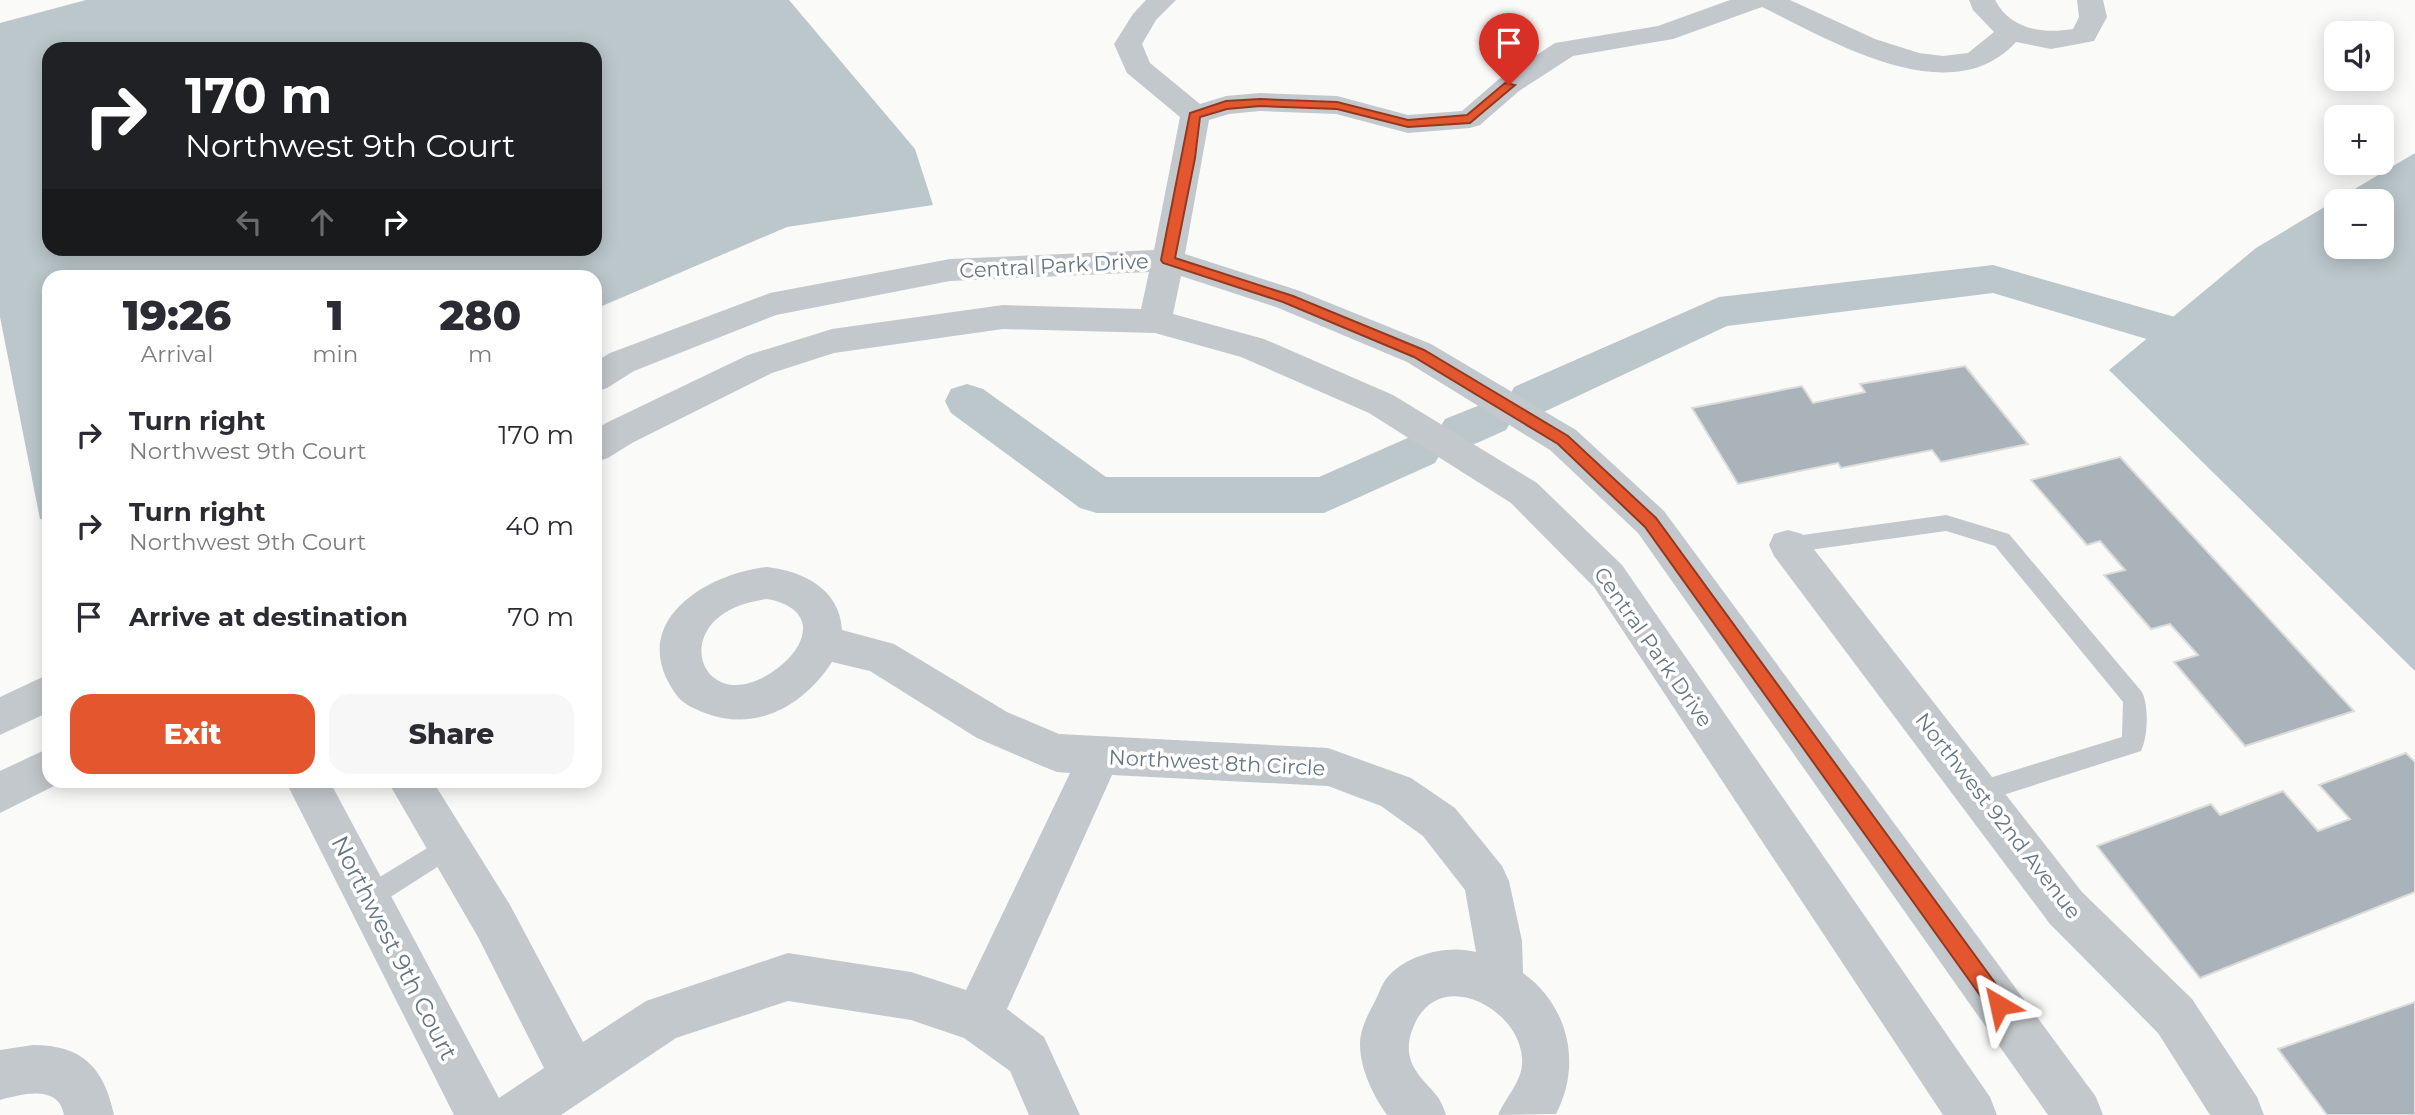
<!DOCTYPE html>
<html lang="en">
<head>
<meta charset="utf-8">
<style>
	:root { --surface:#fff; --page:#f7f7f7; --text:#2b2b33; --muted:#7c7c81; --accent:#e4572e }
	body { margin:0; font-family:Montserrat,sans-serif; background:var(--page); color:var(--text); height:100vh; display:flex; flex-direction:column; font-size:26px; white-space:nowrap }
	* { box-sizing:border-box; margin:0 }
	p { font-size:23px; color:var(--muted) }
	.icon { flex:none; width:38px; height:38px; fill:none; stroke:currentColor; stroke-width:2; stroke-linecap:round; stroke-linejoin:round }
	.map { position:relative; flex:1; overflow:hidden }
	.drawer { position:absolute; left:42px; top:270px; width:560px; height:518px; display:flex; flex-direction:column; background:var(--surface); border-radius:21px; box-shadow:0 4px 18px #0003 }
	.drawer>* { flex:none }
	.top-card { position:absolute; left:42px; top:42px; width:560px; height:214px; border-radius:21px; box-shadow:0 4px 18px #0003; background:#202124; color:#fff; overflow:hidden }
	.fabs { position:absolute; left:2324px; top:21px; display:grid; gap:14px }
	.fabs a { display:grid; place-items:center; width:70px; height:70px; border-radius:14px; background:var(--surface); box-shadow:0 4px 18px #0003; font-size:35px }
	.pin { position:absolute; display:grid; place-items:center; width:60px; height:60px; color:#fff; margin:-72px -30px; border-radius:50% 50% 50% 0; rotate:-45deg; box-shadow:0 0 7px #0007 }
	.pin .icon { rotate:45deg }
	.me { position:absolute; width:77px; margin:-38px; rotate:324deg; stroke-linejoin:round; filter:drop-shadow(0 0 5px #0008) }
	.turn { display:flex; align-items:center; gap:24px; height:147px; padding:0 28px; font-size:32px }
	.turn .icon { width:91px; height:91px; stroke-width:2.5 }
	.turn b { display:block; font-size:49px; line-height:60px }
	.lanes { display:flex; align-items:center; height:66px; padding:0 28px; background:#0003; justify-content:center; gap:35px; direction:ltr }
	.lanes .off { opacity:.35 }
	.eta { display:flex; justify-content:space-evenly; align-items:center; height:119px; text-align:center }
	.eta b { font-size:42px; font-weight:800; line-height:49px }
	.primary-button { display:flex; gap:14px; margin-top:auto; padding:14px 28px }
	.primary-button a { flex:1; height:80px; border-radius:21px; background:var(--accent); color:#fff; font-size:28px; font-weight:800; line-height:80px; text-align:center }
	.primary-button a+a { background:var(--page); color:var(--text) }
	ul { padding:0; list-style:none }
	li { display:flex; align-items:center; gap:21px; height:91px; padding:0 28px }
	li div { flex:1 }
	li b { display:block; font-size:26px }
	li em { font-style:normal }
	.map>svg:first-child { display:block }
</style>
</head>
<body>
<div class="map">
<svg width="2415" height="1115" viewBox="0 0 2415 1115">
	<rect width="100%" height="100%" fill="#fafaf8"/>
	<path fill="#bbc7cb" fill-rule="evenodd" d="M 86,0 L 789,0 L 915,149 L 933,205 L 787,227 L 595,309 L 595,276 L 49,276 L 49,520 L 40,519 L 0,317 L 0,23 ZM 49,49 L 595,49 L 595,248 L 49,248 Z
		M 2415,153 L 2415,671 L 2109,370 L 2256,248 ZM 2336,201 L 2382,201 L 2382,247 L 2336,247 Z"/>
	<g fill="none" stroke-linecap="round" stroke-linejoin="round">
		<path fill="#bbc7cb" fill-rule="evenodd" d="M 1993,265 L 2175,317 L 2181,328 L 2175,339 L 2160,343 L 1993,293 L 1727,326 L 1546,411 L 1530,416 L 1514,411 L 1508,399 L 1514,387 L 1719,297 Z
			M 967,384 L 983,389 L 1106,477 L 1319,477 L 1419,433 L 1435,439 L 1442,451 L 1435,463 L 1324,513 L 1097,513 L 1080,508 L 951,413 L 945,401 L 951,389 Z
			M 1490,401 L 1506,406 L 1513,418 L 1506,430 L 1477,443 L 1461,448 L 1445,443 L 1438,431 L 1445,419 Z"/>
	</g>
	<path fill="#aab3b9" stroke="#dcdcda" stroke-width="2" d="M 1965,366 L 2028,444 L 1941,462 L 1932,450 L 1841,468 L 1838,463 L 1738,484 L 1692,408 L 1802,386 L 1813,403 L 1865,392 L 1860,384 Z
		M 2120,457 L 2354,711 L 2245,746 L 2174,662 L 2198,655 L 2170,624 L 2151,629 L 2104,575 L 2125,570 L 2100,541 L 2087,545 L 2031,480 Z
		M 2406,753 L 2415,762 L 2415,892 L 2200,978 L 2097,846 L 2211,804 L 2220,815 L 2283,791 L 2318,831 L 2350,819 L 2319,785 Z
		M 2415,1002 L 2415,1115 L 2327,1115 L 2278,1049 Z"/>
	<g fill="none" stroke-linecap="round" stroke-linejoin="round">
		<path fill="#c3c8cc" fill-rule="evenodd" d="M 1946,515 L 2009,534 L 2142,692 C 2149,706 2148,737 2141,751 L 1978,803 L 1970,800 L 1966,792 L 1970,784 L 2122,737 L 2123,702 L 1995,546 L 1946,531 L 1788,553 L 1781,551 L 1778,545 L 1781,539 L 1788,537 Z
			M 447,836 L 456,839 L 459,847 L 456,855 L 378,905 L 369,909 L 360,905 L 357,897 L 360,889 Z"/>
		<path fill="#c3c8cc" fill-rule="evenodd" d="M 1146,0 L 1176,0 L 1156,20 L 1142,44 L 1150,63 L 1200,104 L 1226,96 L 1260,93 L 1337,96 L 1408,115 L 1462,111 L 1499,79 L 1555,43 L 1658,26 L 1730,0 L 1790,0 L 1875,39 L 1919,53 L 1943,56 L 1968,53 L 1994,32 L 1973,10 L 1969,0 L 1995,0 C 2011,30 2043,34 2073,29 L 2079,17 L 2077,0 L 2103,0 L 2107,17 L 2094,41 L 2051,49 L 2016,42 C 1951,114 1830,40 1762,7 L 1673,39 L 1573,56 L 1519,91 L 1480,125 L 1470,128 L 1408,133 L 1336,114 L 1260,111 L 1229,114 L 1209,120 L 1185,254 L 1300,291 L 1431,344 L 1576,430 L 1664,511 L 2096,1097 L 2103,1115 L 2048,1115 L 1638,533 L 1550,450 L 1407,362 L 1276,307 L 1181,276 L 1173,314 L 1264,339 L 1393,395 L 1537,483 L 1622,565 L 1990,1097 L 1997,1115 L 1943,1115 L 1594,587 L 1511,503 L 1369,413 L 1241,357 L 1155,333 L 1003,329 L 834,353 L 772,373 L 632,443 L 608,458 L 595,462 L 595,430 L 606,423 L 748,355 L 832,329 L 1003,305 L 1141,309 L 1149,272 L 950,281 L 776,315 L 634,371 L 607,388 L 595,392 L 595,362 L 610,353 L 770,293 L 950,259 L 1154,250 L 1180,117 L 1127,73 L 1114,44 L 1133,14 Z
			M 1788,530 L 1802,534 L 2082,892 L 2192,999 L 2257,1097 L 2264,1115 L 2210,1115 L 2158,1033 L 2050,924 L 1774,556 L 1769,545 L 1774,534 Z
			M 767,567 C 803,571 840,589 842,630 L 894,644 L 1007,712 L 1059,734 L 1328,748 L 1411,778 L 1455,808 L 1502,866 L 1509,881 L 1522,941 L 1523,973 C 1569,1006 1582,1065 1556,1114 L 1498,1115 C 1506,1096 1524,1080 1522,1058 C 1519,1009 1443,968 1416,1021 C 1411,1032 1408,1040 1409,1052 C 1411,1071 1426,1082 1437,1096 C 1441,1101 1444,1109 1446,1115 L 1387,1115 C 1373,1095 1360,1069 1360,1044 C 1360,1030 1367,1016 1374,1003 C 1378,996 1381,986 1386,979 C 1404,955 1448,944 1476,952 L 1465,890 L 1423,836 L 1381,806 L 1328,786 L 1112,775 L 1007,1009 L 1044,1037 L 1080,1115 L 1029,1115 L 1010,1071 L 964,1038 L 911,1020 L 788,1001 L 676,1038 L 561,1115 L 454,1115 L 285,780 L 329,780 L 499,1098 L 544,1068 L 478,937 L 387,780 L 432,780 L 510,905 L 583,1042 L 646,1001 L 788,953 L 911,972 L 966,990 L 1070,773 L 1057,772 L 1042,766 L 977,738 L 870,671 L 832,662 C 804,705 757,733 705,713 C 693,708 682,704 675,693 C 626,623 705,574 767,567 ZM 767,599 C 781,601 801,609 803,626 C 804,643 791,658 779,667 C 701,729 658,612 767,599 Z
			M 49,674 L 49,712 L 0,735 L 0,697 Z
			M 49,748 L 49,780 L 64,781 L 0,813 L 0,771 Z
			M 33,1045 C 83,1045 104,1068 114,1115 L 64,1115 C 58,1084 23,1094 0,1100 L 0,1050 Z"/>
	</g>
	<path fill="#e4572e" stroke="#94391e" stroke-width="2" d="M 1505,83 L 1515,85 L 1470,123 L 1408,127 L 1337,109 L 1260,106 L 1227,109 L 1200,117 L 1195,158 L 1175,258 L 1293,296 L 1424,350 L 1568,436 L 1656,518 L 2006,998 L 2009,1005 L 2006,1012 L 1999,1015 L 1992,1012 L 1645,527 L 1558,444 L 1414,357 L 1283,302 L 1163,263 L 1161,260 L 1190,113 L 1226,101 L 1260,99 L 1337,102 L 1408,120 L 1467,115 Z"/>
	<g text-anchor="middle" stroke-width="7" stroke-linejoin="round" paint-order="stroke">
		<g font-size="21" fill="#657683" stroke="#fff">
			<text transform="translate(1054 266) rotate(-3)" y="7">Central Park Drive</text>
			<text transform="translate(1653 647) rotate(55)" y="7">Central Park Drive</text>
			<text transform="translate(1217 763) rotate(3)" y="7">Northwest 8th Circle</text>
			<text transform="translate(1998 816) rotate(52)" y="7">Northwest 92nd Avenue</text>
		</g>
		<g font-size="24" fill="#657683" stroke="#fff">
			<text transform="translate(394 948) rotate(63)" y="8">Northwest 9th Court</text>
		</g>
	</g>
</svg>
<div class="fabs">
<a><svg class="icon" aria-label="sound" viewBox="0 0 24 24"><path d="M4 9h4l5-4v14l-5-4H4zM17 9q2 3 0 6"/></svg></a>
<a>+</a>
<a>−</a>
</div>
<div class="pin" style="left:1509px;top:85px;background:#d93025"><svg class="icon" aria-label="arrive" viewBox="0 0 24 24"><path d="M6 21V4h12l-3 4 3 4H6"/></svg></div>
<svg class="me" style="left:1999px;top:1005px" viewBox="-20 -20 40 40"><path d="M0-17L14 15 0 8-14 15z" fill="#e4572e" stroke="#fff" stroke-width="4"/></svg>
<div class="top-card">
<div class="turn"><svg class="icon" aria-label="right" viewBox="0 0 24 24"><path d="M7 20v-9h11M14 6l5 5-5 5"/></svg><div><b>170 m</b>Northwest 9th Court</div></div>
<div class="lanes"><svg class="icon off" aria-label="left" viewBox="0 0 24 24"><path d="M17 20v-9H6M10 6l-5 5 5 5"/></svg><svg class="icon off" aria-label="ahead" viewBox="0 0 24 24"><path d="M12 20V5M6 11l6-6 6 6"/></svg><svg class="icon" aria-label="right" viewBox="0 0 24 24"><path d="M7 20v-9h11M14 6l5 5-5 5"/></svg></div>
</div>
<section class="drawer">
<div class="eta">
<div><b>19:26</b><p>Arrival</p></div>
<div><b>1</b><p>min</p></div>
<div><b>280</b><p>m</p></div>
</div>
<ul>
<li><svg class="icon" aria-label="right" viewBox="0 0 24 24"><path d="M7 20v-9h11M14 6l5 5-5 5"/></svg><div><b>Turn right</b><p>Northwest 9th Court</p></div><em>170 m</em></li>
<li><svg class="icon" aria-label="right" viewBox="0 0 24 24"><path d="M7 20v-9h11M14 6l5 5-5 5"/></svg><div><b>Turn right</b><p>Northwest 9th Court</p></div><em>40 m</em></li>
<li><svg class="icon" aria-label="arrive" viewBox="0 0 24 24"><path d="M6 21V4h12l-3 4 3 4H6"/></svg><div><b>Arrive at destination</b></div><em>70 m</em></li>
</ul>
<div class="primary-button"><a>Exit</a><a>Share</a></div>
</section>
</div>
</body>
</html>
